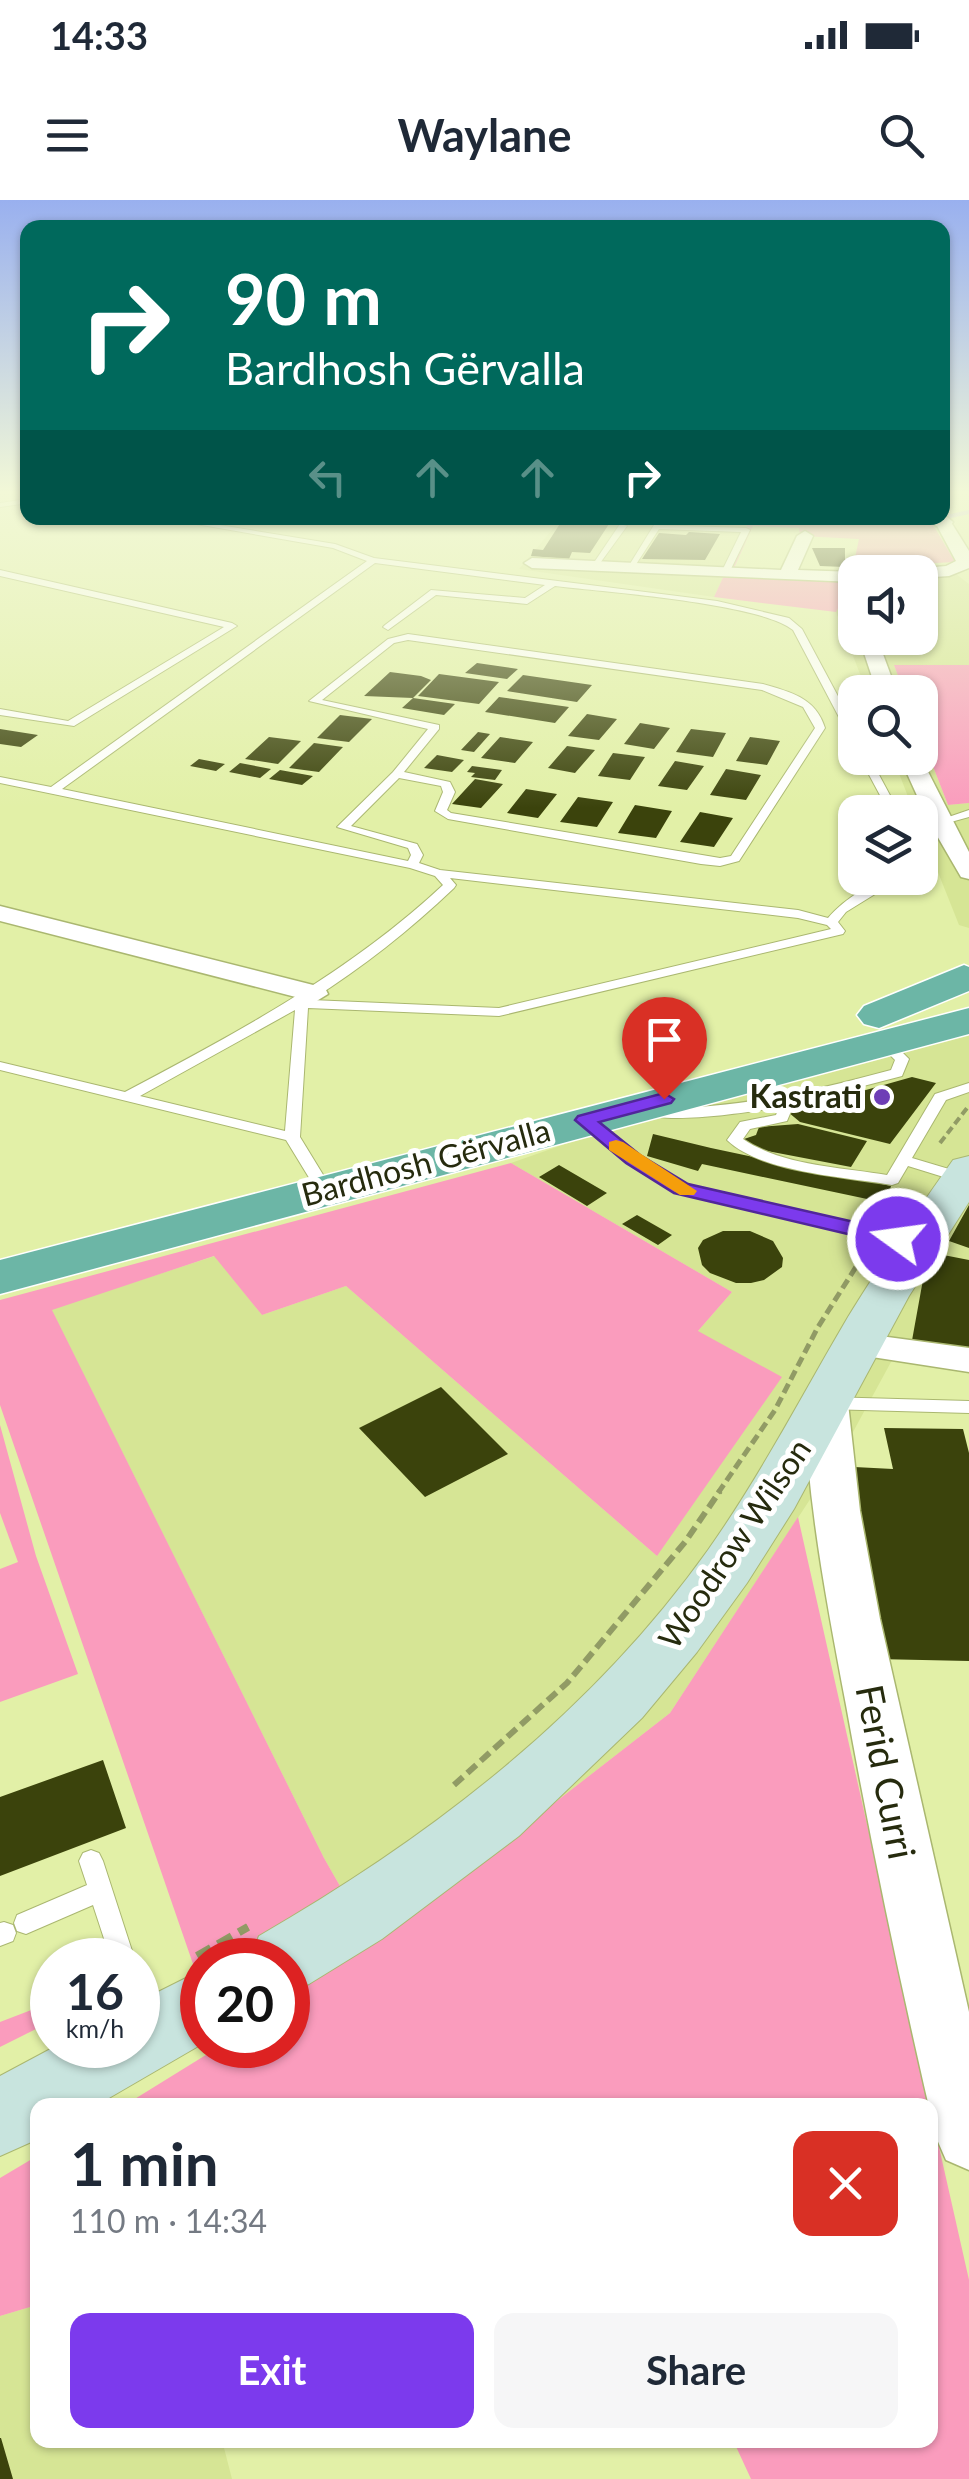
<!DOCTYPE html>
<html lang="en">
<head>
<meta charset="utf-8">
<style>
	:root { --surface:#fff; --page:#f6f6f7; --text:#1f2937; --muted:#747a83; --accent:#7c3aed }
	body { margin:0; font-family:Lato,sans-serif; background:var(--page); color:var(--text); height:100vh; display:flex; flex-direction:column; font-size:38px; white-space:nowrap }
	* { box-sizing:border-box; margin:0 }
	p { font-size:32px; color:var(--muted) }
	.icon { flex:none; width:55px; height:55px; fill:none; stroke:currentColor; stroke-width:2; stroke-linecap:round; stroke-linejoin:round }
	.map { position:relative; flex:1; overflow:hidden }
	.side { position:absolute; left:30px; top:1898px; width:908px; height:350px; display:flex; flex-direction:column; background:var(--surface); border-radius:20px; box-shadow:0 2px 8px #0004 }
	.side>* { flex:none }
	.banner { position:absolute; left:20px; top:20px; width:930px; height:305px; border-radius:20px; box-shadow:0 2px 8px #0004; background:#00695c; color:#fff; overflow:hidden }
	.tools { position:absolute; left:838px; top:355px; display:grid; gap:20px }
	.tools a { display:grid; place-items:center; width:100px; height:100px; border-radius:20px; background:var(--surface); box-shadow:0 2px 8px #0004; font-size:50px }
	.speed { position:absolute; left:30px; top:1738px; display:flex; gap:20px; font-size:50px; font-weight:700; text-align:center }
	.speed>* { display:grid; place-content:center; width:130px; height:130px; border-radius:50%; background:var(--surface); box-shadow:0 2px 8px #0004; line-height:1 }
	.speed small { font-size:25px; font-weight:400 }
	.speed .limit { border:15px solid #d22; background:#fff; color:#111 }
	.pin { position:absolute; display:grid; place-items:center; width:85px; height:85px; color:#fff; margin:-102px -42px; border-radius:50% 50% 50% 0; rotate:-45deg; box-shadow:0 0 10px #0007 }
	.pin .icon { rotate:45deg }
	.me { position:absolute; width:110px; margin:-55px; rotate:284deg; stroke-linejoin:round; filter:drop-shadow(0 0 8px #0008) }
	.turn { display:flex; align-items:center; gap:35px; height:210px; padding:0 40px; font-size:45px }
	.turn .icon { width:130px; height:130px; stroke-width:2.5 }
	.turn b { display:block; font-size:70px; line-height:85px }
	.lanes { display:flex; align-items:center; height:95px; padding:0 40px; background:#0003; justify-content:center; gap:50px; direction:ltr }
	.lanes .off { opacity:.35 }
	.round { display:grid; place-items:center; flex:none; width:105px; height:105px; border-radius:20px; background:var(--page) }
	.summary { display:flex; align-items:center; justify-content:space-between; height:170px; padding:0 40px }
	h1 { font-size:60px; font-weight:700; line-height:75px }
	.button { display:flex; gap:20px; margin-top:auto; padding:20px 40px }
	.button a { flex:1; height:115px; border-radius:20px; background:var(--accent); color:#fff; font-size:40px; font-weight:700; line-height:115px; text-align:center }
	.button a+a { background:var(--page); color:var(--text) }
	.status { display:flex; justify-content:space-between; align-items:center; height:70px; padding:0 50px; background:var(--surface); direction:ltr }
	.status svg { height:28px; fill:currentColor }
	header { display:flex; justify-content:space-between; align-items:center; height:130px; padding:0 40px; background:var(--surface); font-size:45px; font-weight:700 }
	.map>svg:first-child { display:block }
</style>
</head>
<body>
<div class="status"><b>14:33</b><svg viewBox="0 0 49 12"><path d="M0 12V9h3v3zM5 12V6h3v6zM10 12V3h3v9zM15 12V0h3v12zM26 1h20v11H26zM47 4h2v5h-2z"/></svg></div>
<header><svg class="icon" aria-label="menu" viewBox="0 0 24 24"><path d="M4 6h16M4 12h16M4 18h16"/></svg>Waylane<svg class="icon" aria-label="search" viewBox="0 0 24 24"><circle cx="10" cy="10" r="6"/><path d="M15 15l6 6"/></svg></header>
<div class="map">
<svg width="969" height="2279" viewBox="0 0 969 2279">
	<rect width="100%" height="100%" fill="#e2f0a7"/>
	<path fill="#d6e595" d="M 562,318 L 919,318 L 749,321 L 714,397 L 519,369 Z
		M 956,374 L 969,384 L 969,465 L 894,465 L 904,492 L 867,492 L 836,412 L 854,381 L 855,438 L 920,438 L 920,376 Z
		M 920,533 L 948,605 L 969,603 L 969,728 L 959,725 L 920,627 L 920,612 L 914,612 L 893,558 L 920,558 Z
		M 969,834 L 969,1163 L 897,1151 L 847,1243 L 670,1513 L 373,1744 L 324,1658 L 51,1109 L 215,1056 L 262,1115 L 346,1086 L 657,1356 L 698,1131 L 732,1092 L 511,963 L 662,910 Z
		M 37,2105 L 38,2240 L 222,2240 L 232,2279 L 0,2279 L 0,2116 Z"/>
	<path fill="#fa9cbd" d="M 929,318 L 955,362 L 853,367 L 859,339 L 800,336 L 799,328 L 753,326 L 734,368 L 838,376 L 847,382 L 846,394 L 836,412 L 714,397 L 749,321 Z
		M 894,465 L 969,465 L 969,603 L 948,605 L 920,533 L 920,492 L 904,492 Z
		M 511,963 L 732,1092 L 698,1131 L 782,1177 L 657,1356 L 346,1086 L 262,1115 L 214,1056 L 52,1110 L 324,1658 L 373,1744 L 670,1513 L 798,1317 L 930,1905 L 125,1905 L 222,1845 L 288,1845 L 288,1760 L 202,1760 L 202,1790 L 0,1205 L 0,1100 Z
		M 0,1225 L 36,1356 L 78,1474 L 0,1502 L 0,1369 L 18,1362 L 0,1313 Z
		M 47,1804 L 52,1807 L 52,1821 L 0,1847 L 0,1822 Z
		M 930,1907 L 969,2080 L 969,2279 L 751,2279 L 733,2240 L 930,2240 Z
		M 37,1956 L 37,2105 L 0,2116 L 0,1978 Z"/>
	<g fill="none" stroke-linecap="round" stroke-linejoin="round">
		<path stroke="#c2aaf9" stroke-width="4" d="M 808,318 L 933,320 L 969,312
			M 302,322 L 369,318"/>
	</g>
	<path fill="#3b430c" d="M 563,319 L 609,324 L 590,353 L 572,352 L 569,359 L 531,356 L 533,349 L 543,350 Z
		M 689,332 L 720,334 L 705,360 L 642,359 L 659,333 L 686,335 Z
		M 812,348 L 845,348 L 845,367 L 820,366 Z
		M 477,463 L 518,469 L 507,479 L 465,473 Z
		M 390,472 L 421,476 L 431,480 L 413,498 L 364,496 Z
		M 439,474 L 499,482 L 479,504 L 418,496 Z
		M 523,475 L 592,485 L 577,502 L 507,491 Z
		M 499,497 L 569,507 L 555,523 L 485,512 Z
		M 413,498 L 455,504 L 444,515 L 402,508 Z
		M 587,514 L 617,519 L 599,540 L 568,536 Z
		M 340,515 L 372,519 L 349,542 L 317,538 Z
		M 640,523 L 670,528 L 654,549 L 624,544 Z
		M 0,529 L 38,535 L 21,547 L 0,544 Z
		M 691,529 L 726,533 L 713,557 L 676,552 Z
		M 478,532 L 490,534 L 474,552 L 461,550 Z
		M 269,537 L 301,541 L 278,564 L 245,559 Z
		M 500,537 L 533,542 L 515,563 L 481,558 Z
		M 750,537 L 780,541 L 767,565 L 736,561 Z
		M 314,543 L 343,547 L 319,572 L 289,568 Z
		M 567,546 L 595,550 L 575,573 L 548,568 Z
		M 613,553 L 645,557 L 630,580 L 598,576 Z
		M 437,555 L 464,560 L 452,572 L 424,568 Z
		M 199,559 L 225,564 L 216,571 L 190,566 Z
		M 675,561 L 704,566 L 687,590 L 658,586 Z
		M 240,563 L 271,569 L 260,578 L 229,572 Z
		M 472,566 L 502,570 L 495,580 L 471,577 L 475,573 L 467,572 Z
		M 726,569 L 761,575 L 746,600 L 710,595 Z
		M 280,570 L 313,576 L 302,585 L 269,579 Z
		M 475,579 L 503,584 L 481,608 L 452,604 Z
		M 526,589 L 557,594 L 538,618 L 507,613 Z
		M 578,597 L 613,602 L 597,627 L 560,622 Z
		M 635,605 L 672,611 L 656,638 L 618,633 Z
		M 700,612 L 733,618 L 714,647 L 680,642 Z
		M 912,877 L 936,883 L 890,944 L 800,922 L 788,912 Z
		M 798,924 L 867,941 L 851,967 L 751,948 L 741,940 L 756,935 L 759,927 Z
		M 653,934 L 711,948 L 891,986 L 886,1003 L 702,964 L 698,971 L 647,956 Z
		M 559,965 L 607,993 L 587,1006 L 539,977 Z
		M 969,1005 L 969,1048 L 949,1041 Z
		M 637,1015 L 672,1035 L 658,1045 L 622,1024 Z
		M 723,1031 L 750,1031 L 773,1041 L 783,1058 L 782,1067 L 764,1080 L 751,1083 L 736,1083 L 710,1073 L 702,1065 L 698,1048 L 703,1040 Z
		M 928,1052 L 969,1060 L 969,1158 L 911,1146 Z
		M 441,1187 L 508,1254 L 425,1297 L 359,1228 Z
		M 884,1228 L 963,1229 L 969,1253 L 969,1461 L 876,1459 L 835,1266 L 893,1269 Z
		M 103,1560 L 126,1628 L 0,1676 L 0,1597 Z
		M 0,2238 L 1,2238 L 13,2279 L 0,2279 Z"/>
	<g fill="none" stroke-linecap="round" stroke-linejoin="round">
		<g stroke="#aab770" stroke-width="2">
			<path id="service" d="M 28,299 L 28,303 L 0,307 L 0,303 Z
				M 162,318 L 177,318 L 335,344 L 374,358 L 717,401 L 789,418 L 802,429 L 855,528 L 855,541 L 850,538 L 793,430 C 760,403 604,392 555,386 L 527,404 L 436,395 L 388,430 L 383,427 L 385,425 L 431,390 L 525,398 L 545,385 L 375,363 L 62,589 L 408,661 L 411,655 L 408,648 L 337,627 L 393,572 L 428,529 L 309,501 L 388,439 L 408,434 L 763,484 C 791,492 816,498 825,528 L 739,661 L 720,666 L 701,664 L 448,619 L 435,611 L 443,592 L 441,586 L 399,578 L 351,626 L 417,644 L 423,655 L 419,663 L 440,670 L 798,710 L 828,718 C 844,699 877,677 901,678 L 846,712 L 838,722 L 845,731 L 843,734 L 499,816 L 308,808 L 300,937 L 333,991 L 325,996 L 319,994 L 286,940 L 0,870 L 0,862 L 125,892 C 238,832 349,773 443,685 L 435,676 L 410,668 L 0,583 L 0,577 L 51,587 L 367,361 L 333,348 ZM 408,440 L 762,490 L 803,507 L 815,528 L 731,656 L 720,658 L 451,613 L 447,610 L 455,592 L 450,582 L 404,572 L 439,529 L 439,525 L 322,500 L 394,443 ZM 450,678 L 798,718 L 827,725 L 831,729 L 499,808 L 311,800 C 363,767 410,730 454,688 L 456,685 ZM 295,810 L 285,931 L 140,896 Z
				M 620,324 L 627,326 L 595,370 L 589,370 Z
				M 654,325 L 746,328 L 750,330 L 728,375 L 721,373 L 741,332 L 659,329 L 631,372 L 625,372 Z
				M 0,370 L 232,423 L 237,426 L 74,526 L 0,515 L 0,509 L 68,521 L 224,427 L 0,376 Z
				M 860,558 L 870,558 L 899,612 L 889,612 Z
				M 969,610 L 969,617 L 940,625 L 934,622 Z
				M 884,838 L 889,839 L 909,859 L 902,876 L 794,904 L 787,921 L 750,929 L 743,939 C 783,966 841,967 887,975 L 935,894 L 969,883 L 969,892 L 946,900 L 912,958 L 969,975 L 969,981 L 963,983 L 908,966 L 898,983 L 892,985 C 847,977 761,973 727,940 L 740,922 L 776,915 L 779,907 C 750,912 663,926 641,912 L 648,908 C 732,910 810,892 891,870 L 895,860 L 877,842 Z
				M 585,916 L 638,956 L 686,986 L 918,1040 L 926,1045 L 918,1050 L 675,992 L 628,962 L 580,923 L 578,920 Z
				M 826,1197 L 969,1201 L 969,1213 L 826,1209 L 817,1203 Z
				M 91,1650 L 99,1653 L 103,1661 L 135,1760 L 111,1760 L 93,1705 L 26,1734 L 17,1731 L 14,1723 L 17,1715 L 87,1685 L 79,1661 L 83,1653 Z
				M 4,1722 L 13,1725 L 16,1733 L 13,1741 L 0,1746 L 0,1723 Z"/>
		</g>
		<g stroke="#aab770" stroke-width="3">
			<path id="minor" d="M 943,317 L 949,319 L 969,351 L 969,368 L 949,376 L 920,378 L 920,372 L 912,372 L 914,369 L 946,366 L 956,361 L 935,322 Z
				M 273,318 L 349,318 L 341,323 L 281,323 Z
				M 805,331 L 813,336 L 798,370 L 855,372 L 855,382 L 532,368 L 524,363 L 532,358 L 781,370 L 797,336 Z
				M 859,438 L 877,438 L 897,492 L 877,492 Z
				M 920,556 L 969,652 L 969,679 L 961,677 L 929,622 L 900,558 Z
				M 0,706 L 325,788 L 328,794 L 315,802 L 0,721 Z
				M 858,1133 L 969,1148 L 969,1172 L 846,1153 L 840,1145 L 846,1137 Z"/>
		</g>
		<g stroke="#aab770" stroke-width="3">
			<path id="tertiary" d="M 942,313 L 953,322 L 950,326 L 936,326 L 930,318 L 942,318 Z
				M 826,1188 L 842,1192 L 848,1203 L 860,1311 L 880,1419 L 969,1812 L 969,1970 L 946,1960 L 936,1937 C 903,1796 872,1650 846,1505 C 827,1405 808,1305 804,1203 L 810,1192 Z"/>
		</g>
		<g stroke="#aab770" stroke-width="2">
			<path id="secondary" d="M 969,956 L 969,1002 L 909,1096 L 794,1309 L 747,1383 L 697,1452 L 642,1518 L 519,1636 L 382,1739 L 309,1784 L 288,1792 L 288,1760 L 249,1760 L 259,1736 C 432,1636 591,1514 708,1350 C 761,1275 802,1195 848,1117 C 881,1063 917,1011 953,960 Z
				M 202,1770 L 202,1844 L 97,1905 L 38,1905 L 38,1939 L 0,1956 L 0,1876 L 58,1845 L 138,1845 L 138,1802 Z"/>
		</g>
		<g stroke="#fff" stroke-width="3">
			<path id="trunk" d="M 964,765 L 969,767 L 969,791 L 879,828 L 864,824 L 857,815 L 864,806 Z
				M 969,808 L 969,834 L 0,1094 L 0,1060 Z"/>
		</g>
		<path stroke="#919b65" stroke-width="4" stroke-dasharray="8 4" stroke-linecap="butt" d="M 940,943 L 967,908"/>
		<path stroke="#919b65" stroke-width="5" stroke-dasharray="10 5" stroke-linecap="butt" d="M 885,1021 L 902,997
			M 718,1293 L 775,1210 L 818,1127 L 866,1051"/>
		<path stroke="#919b65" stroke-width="6" stroke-dasharray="12 6" stroke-linecap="butt" d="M 454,1585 L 567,1483 L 685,1342 L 720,1291
			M 244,1729 L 248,1727"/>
		<path stroke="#919b65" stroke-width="8" stroke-dasharray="16 8" stroke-linecap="butt" d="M 197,1756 L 248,1727"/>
		<use href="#service" fill="#fff" fill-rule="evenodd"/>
		<use href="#minor" fill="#fff" fill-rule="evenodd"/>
		<use href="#tertiary" fill="#fff" fill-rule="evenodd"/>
		<use href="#secondary" fill="#c8e4de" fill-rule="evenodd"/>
		<use href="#trunk" fill="#6cb6a6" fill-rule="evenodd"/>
	</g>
	<linearGradient id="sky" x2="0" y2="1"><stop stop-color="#99b0ef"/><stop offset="0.48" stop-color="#f2f8d7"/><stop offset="1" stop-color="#f2f8d7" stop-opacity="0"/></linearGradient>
	<rect width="969" height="608" fill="url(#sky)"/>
	<path fill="#7c3aed" stroke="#51269a" stroke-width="2.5" d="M 664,893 L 674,899 L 671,903 L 599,922 L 640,955 L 688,984 L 898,1032 L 908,1039 L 898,1046 L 674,993 L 626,963 L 575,920 L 578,916 Z"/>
	<path fill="#f59e0b" d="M 616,940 L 623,942 L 697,991 L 694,995 L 680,995 L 609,950 L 609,942 Z"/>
	<circle fill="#6e3eb6" stroke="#fff" stroke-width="4" cx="882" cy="897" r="10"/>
	<g text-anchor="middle" stroke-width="10" stroke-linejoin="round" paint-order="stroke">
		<g font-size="32" font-weight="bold" fill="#262b0e" stroke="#fff" text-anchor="end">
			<text x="862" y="908">Kastrati</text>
		</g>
		<g font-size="32" fill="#262b0e" stroke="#fff">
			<text transform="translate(426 963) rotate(-15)" y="11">Bardhosh Gërvalla</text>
			<text transform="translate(735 1344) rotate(-56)" y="11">Woodrow Wilson</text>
		</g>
		<g font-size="38" fill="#262b0e" stroke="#fff">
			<text transform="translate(885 1572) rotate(79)" y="13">Ferid Curri</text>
		</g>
	</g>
</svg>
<div class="tools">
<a><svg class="icon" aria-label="sound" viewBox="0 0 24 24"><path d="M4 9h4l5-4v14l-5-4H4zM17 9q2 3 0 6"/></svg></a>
<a><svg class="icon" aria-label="search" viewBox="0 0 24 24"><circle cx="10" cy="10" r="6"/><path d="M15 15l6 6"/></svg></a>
<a><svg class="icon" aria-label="layers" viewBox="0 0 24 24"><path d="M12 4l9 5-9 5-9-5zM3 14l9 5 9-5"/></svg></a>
</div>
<div class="speed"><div>16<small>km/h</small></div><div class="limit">20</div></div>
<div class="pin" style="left:664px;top:899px;background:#d93025"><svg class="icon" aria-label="arrive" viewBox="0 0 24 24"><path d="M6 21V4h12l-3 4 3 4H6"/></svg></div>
<svg class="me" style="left:898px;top:1039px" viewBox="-20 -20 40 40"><circle r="17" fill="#7c3aed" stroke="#fff" stroke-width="3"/><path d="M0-11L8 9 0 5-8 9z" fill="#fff"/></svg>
<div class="banner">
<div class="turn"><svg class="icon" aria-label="right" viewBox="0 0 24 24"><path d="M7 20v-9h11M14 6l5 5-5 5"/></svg><div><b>90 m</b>Bardhosh Gërvalla</div></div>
<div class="lanes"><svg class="icon off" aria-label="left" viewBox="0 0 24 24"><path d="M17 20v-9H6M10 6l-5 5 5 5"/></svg><svg class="icon off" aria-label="ahead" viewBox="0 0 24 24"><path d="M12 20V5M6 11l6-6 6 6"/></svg><svg class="icon off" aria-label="ahead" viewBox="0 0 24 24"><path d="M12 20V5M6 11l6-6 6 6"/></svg><svg class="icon" aria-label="right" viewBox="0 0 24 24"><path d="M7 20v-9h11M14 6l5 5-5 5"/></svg></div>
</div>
<section class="side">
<div class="summary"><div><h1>1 min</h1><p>110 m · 14:34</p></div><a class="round" style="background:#d93025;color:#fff"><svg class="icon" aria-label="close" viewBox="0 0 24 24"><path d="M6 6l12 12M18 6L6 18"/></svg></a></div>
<div class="button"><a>Exit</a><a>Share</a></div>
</section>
</div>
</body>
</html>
